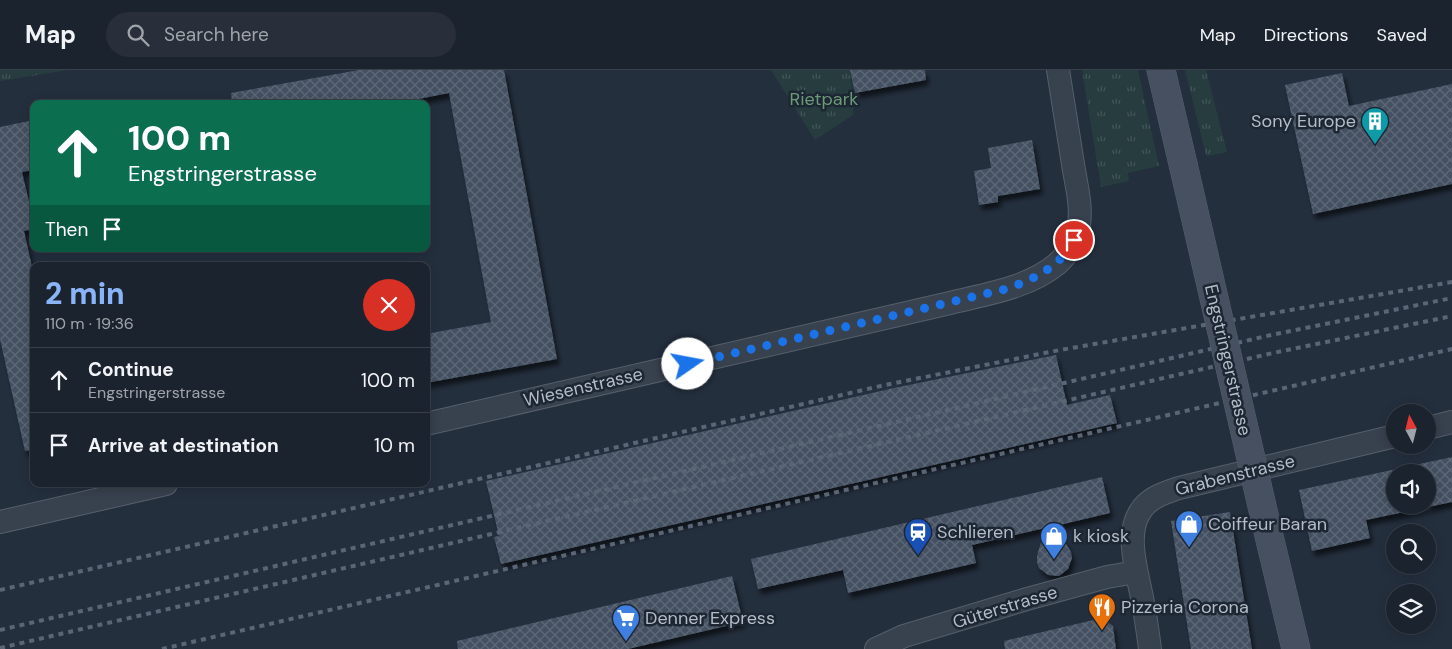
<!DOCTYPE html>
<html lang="en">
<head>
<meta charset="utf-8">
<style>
	:root { --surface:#1b232e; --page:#282f3a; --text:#f1f3f6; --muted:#a0a4aa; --line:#39404a; --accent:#8ab4f8 }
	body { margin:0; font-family:"DM Sans",sans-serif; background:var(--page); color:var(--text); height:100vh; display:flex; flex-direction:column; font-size:19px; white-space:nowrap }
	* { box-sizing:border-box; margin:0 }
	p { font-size:16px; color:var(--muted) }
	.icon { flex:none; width:28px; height:28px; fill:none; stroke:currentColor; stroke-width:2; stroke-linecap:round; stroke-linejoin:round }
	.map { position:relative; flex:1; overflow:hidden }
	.details { position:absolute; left:30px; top:192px; width:400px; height:225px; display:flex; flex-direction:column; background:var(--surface); border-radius:10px; box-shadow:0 2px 12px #0003,0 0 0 1px var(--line) }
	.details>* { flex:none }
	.top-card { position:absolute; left:30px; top:30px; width:400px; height:152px; border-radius:10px; box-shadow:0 2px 12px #0003,0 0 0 1px var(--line); background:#0b6e4f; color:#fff; overflow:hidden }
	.needle { width:32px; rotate:353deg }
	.tools { position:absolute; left:1386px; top:334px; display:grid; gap:10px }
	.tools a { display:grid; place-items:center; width:50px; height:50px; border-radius:50%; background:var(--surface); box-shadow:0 2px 12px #0003,0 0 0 1px var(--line); font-size:25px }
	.pin { position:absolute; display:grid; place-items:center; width:42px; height:42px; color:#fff; margin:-21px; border:2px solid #fff; border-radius:50%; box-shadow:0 1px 5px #0007 }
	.me { position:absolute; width:55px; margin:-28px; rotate:78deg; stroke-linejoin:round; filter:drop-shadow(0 0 4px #0008) }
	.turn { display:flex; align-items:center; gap:18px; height:105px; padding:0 15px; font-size:22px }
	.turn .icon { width:65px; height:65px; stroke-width:2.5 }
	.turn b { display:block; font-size:35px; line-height:42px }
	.then { display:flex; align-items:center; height:48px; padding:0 15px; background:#0003; gap:10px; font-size:19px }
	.round { display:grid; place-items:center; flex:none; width:52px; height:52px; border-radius:26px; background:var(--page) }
	.head { display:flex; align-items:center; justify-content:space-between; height:85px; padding:0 15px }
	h1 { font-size:30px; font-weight:800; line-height:38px; color:var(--accent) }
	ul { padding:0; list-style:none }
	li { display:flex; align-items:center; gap:15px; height:65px; padding:0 15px; border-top:1px solid var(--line) }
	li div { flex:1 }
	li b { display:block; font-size:19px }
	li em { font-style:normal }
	header { display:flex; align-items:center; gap:30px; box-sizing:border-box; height:70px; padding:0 25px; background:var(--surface); border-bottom:1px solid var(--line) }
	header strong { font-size:24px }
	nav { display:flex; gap:28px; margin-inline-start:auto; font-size:18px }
	.search { width:350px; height:45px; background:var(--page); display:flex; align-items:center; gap:12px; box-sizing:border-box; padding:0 18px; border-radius:28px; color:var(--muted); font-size:19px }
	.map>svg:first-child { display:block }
</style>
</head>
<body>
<header>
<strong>Map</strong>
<div class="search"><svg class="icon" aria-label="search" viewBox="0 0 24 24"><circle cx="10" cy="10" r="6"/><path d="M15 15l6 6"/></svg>Search here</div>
<nav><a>Map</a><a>Directions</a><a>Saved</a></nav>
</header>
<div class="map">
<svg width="1452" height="579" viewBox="0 0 1452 579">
	<defs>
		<pattern id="grass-tufts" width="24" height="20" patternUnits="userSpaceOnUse" patternTransform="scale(1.25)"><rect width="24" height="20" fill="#263c3f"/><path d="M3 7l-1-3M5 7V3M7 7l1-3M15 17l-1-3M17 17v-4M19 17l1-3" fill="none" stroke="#435659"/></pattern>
		<pattern id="building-cross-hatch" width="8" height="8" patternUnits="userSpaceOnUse" patternTransform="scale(1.25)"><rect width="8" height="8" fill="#455162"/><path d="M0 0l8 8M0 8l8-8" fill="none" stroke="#5d6877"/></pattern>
		<filter id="shadow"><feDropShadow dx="3" dy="5.5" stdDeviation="2.5" flood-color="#0009"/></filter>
	</defs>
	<rect width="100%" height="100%" fill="#242f3e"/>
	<path fill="url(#grass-tufts)" d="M 0,0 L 68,0 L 0,11 Z
		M 771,0 L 850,0 L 855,23 L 853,45 L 815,70 Z
		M 1082,0 L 1138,0 L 1159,96 L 1128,103 L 1129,111 L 1101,117 Z
		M 1185,0 L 1206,0 L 1227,82 L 1208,86 L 1206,85 Z"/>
	<path fill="url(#building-cross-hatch)" fill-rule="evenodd" filter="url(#shadow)" d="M 359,0 L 504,0 L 557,289 L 426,313 L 426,264 L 491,252 L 449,23 L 393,34 L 232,34 L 231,23 Z
		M 850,0 L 925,0 L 926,10 L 855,23 Z
		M 1342,3 L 1349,36 L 1452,14 L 1452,114 L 1313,144 L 1285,15 Z
		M 34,50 L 34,100 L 22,102 L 34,153 L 34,159 L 24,161 L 34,206 L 34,380 L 25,381 L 0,269 L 0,57 Z
		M 1032,70 L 1040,119 L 998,126 L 998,132 L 979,135 L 974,101 L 991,98 L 988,78 Z
		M 1056,285 L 1067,335 L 1110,325 L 1117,353 L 501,494 L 494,467 L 499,466 L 486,411 L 894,318 Z
		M 1452,387 L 1452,432 L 1366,450 L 1370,468 L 1312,481 L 1299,420 ZM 1395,402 L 1428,402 L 1428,435 L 1395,435 Z
		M 1102,407 L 1110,443 L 1055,456 L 1071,482 L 1072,488 L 1068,499 L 1059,506 L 1048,505 L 1039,498 L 1037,492 L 1037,486 L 1045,458 L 972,475 L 976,493 L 848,523 L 843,500 L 758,519 L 751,489 Z
		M 1230,442 L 1252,579 L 1191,579 L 1171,451 Z
		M 732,506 L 743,552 L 628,579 L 458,579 L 457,571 Z
		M 1102,548 L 1113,556 L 1116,579 L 1005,579 L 1004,571 Z"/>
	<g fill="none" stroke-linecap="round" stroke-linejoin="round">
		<g stroke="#565f6c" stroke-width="24">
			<path id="street" d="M 426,354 L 950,233 C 986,224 1028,218 1057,194 C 1068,184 1077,170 1079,155 C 1082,135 1076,114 1073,94 C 1068,63 1063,31 1058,0
				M 1428,358 L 1452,352
				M 0,452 L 166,414
				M 876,579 L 904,566 L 1027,529 L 1107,507 L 1136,502
				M 1150,579 C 1148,564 1146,548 1143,533 C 1139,508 1124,466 1140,442 C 1148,428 1164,423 1179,418 L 1395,366"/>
		</g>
		<g stroke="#565f6c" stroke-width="29">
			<path id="secondary" d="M 1161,0 L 1183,94
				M 1265,449 L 1296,579"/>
		</g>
		<use href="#street" stroke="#38414e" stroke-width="22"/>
		<use href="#secondary" stroke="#465061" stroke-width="28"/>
		<path stroke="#5a6575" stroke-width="4" stroke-dasharray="5 5" stroke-linecap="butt" d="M 0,520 L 885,315 L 1060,280 L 1452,212
			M 0,560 L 1271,265 L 1452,228
			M 0,578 L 1181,304 L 1273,283 L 1452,246
			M 162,579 L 1452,279"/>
		<g stroke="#565f6c" stroke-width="29" stroke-linecap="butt">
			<path id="secondary-bridge" d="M 1183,94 L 1265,449"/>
		</g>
		<use href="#secondary-bridge" stroke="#465061" stroke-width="28"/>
	</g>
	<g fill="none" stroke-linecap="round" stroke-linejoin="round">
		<path stroke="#1a73e8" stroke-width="9" stroke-dasharray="0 16.2" d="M 688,294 L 1006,219 C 1034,209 1059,198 1074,170"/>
	</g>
	<defs>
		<g id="building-pin" transform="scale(1.4375)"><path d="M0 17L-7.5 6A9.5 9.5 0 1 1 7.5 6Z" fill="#0f9aa8" stroke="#1d2633"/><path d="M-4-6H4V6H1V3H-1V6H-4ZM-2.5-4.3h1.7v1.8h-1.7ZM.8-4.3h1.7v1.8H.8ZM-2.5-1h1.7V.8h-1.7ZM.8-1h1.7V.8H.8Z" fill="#fff"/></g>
		<g id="shop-pin" transform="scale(1.4375)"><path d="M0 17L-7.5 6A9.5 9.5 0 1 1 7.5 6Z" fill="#3f7fe0" stroke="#1d2633"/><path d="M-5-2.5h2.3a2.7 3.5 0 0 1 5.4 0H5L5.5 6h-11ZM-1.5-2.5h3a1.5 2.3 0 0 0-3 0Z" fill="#fff"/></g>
		<g id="station-pin" transform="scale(1.4375)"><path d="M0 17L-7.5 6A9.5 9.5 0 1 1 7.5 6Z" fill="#1a4fb4" stroke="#1d2633"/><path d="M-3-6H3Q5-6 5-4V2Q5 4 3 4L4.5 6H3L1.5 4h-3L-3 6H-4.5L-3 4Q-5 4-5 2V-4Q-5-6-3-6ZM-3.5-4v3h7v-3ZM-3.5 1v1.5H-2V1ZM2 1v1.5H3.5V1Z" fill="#fff"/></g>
		<g id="restaurant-pin" transform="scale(1.4375)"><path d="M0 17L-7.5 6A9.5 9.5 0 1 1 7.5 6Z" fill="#e8710a" stroke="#1d2633"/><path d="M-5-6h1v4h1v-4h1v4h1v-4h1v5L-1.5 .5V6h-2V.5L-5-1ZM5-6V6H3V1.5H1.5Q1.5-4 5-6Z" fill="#fff"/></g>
		<g id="supermarket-pin" transform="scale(1.4375)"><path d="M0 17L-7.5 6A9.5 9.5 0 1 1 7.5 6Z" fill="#3f7fe0" stroke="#1d2633"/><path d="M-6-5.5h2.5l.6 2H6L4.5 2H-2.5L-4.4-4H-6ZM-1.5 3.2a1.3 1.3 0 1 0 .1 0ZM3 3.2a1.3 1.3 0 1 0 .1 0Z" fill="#fff"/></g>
	</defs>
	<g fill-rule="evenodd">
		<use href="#building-pin" x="1375" y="51"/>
		<use href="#shop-pin" x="1189" y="454"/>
		<use href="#station-pin" x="918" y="462"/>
		<use href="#shop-pin" x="1054" y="466"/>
		<use href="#restaurant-pin" x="1102" y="537"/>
		<use href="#supermarket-pin" x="626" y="548"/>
	</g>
	<g text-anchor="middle" stroke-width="5" stroke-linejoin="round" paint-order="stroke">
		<g font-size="18" fill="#6b9a76" stroke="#1d2633">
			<text x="824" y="35">Rietpark</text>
		</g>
		<g font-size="18" fill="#b4bcc9" stroke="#1d2633" text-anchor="start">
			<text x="1356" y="57" text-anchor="end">Sony Europe</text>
			<text x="1208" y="460">Coiffeur Baran</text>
			<text x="937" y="468">Schlieren</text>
			<text x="1073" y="472">k kiosk</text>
			<text x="1121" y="543">Pizzeria Corona</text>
			<text x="645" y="554">Denner Express</text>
		</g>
		<g font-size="18" fill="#b4bcc9" stroke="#1d2633">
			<text transform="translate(1228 290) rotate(77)" y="6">Engstringerstrasse</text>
			<text transform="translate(583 317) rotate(-13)" y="6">Wiesenstrasse</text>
			<text transform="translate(1235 405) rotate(-14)" y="6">Grabenstrasse</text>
			<text transform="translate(1005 537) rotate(-17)" y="6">Güterstrasse</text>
		</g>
	</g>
</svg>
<div class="tools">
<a><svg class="needle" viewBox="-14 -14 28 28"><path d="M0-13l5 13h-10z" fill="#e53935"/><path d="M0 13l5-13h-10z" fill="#a0a4aa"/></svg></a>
<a><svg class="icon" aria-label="sound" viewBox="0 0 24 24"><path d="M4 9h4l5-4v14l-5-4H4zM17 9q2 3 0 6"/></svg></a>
<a><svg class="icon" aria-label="search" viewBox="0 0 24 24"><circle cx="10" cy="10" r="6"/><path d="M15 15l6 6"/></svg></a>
<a><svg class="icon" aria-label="layers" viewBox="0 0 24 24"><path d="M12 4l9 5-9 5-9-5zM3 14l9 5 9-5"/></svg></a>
</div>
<div class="pin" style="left:1074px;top:170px;background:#d93025"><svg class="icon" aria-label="arrive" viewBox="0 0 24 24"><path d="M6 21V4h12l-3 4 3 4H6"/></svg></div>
<svg class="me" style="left:688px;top:294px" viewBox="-20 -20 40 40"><circle r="19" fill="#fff"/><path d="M0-13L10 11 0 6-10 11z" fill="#1a73e8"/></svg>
<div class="top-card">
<div class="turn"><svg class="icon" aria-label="ahead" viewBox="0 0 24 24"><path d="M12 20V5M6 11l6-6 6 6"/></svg><div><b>100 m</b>Engstringerstrasse</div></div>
<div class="then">Then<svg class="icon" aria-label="arrive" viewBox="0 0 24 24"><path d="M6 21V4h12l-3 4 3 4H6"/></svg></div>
</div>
<section class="details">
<div class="head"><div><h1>2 min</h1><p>110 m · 19:36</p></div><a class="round" style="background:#d93025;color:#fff"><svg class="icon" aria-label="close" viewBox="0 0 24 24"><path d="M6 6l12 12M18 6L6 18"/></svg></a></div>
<ul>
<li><svg class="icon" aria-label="ahead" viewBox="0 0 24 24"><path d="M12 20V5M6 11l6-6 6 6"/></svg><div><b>Continue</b><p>Engstringerstrasse</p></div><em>100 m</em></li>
<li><svg class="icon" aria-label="arrive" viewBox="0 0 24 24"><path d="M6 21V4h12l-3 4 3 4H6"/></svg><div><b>Arrive at destination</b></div><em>10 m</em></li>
</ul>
</section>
</div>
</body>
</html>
